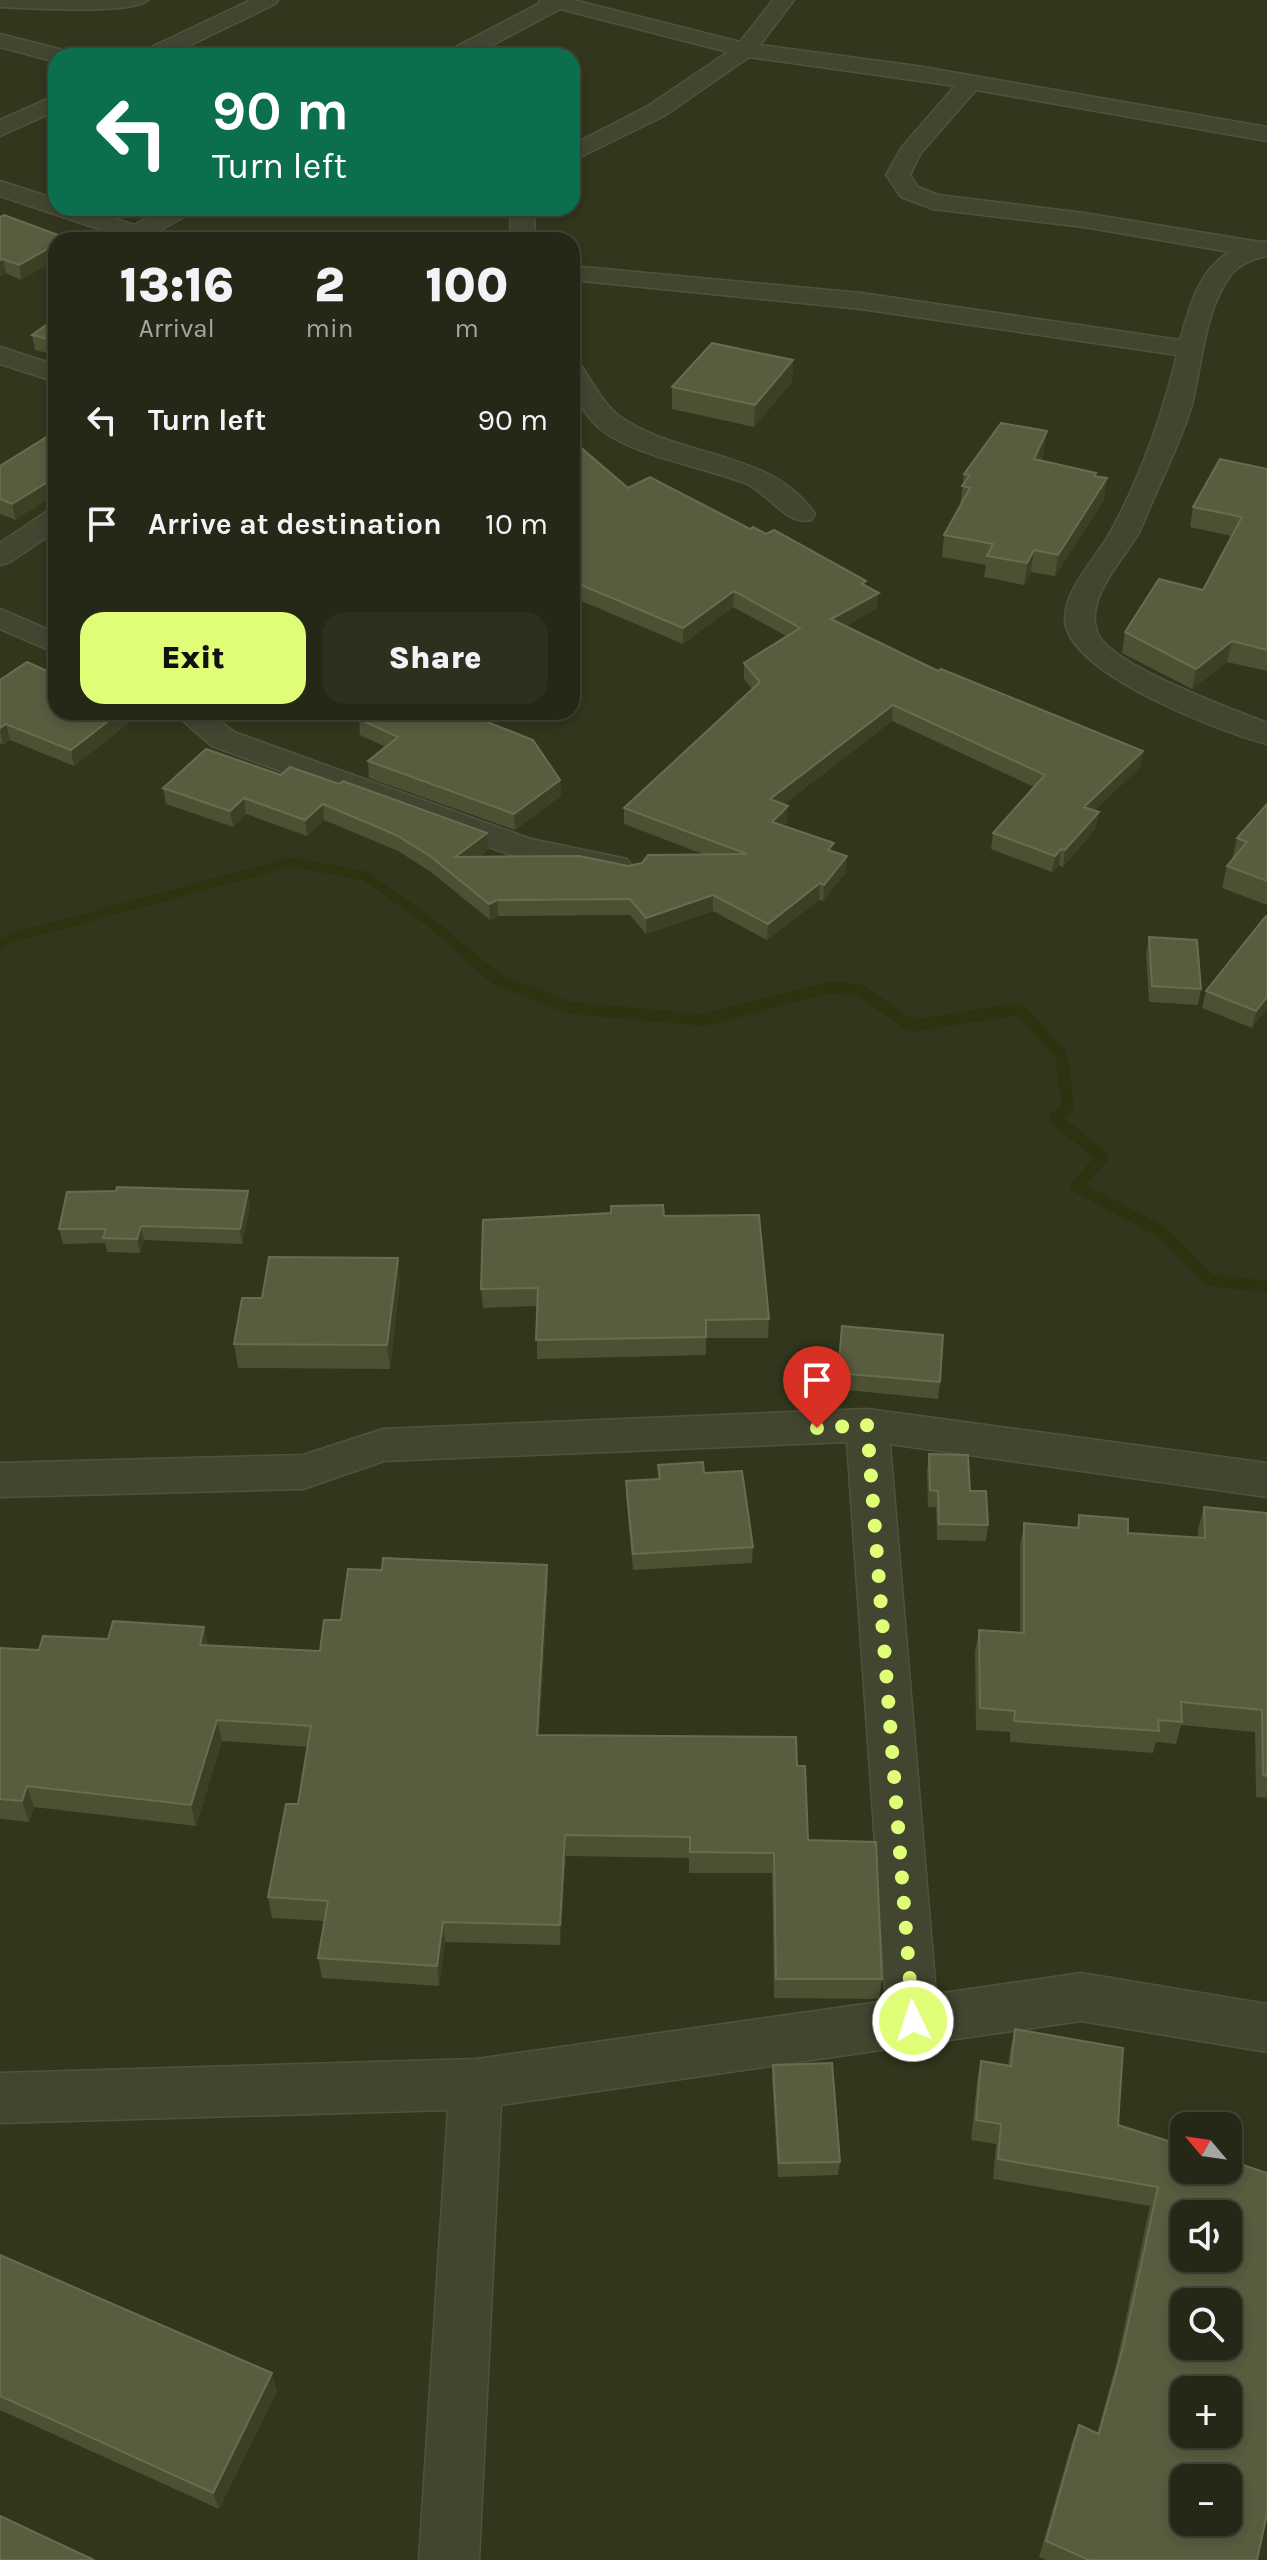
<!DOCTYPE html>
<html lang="en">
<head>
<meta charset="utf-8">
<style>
	:root { --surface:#252816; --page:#2d301f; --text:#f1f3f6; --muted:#a3a6a1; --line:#424435; --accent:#dffd76 }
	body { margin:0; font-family:Karla,sans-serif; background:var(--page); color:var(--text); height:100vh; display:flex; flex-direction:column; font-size:30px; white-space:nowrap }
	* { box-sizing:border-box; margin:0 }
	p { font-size:26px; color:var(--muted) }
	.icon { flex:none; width:44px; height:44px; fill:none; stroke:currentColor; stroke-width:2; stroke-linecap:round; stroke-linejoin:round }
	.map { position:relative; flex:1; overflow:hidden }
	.side { position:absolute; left:48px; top:232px; width:532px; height:488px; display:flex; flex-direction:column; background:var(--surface); border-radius:24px; box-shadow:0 4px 12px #0003,0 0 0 2px var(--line) }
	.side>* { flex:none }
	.top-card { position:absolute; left:48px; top:48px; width:532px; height:168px; border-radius:24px; box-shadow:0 4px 12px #0003,0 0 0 2px var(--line); background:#0b6e4f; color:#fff; overflow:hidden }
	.needle { width:52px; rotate:299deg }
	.buttons { position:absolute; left:1170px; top:2112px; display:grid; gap:16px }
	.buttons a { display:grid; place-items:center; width:72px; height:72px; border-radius:16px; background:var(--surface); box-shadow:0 4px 12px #0003,0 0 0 2px var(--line); font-size:40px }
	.pin { position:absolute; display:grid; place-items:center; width:68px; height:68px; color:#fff; margin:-82px -34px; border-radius:50% 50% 50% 0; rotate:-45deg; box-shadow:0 0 8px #0007 }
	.pin .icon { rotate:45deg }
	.me { position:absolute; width:88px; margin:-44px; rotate:356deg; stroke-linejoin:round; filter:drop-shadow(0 0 6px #0008) }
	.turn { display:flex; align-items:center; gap:28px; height:168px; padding:0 32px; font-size:36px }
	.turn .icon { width:104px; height:104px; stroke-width:2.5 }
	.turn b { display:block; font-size:56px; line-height:68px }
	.eta { display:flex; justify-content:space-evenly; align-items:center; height:136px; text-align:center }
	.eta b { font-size:48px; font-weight:800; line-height:56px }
	.cta { display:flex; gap:16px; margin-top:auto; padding:16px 32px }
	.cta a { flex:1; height:92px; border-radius:24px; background:var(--accent); color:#111; font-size:32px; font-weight:800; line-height:92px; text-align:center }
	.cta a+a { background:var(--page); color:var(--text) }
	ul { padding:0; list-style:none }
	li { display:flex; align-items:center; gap:24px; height:104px; padding:0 32px }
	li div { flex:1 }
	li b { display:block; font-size:30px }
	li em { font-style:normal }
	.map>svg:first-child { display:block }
</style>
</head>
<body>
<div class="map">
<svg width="1267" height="2560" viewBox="0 0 1267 2560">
	<rect width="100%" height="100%" fill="#31361d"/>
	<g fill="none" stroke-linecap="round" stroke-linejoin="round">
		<path stroke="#2c3311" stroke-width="9" d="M 0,944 L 12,938 L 291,862 L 365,876 L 429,921 L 467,954"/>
		<path stroke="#2c3311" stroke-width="12" d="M 465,952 L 496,979 L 570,1008 L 704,1020 L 831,987 L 862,991 L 911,1026 L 1019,1009 L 1061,1054 L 1068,1106 L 1055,1119 L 1103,1157 L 1076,1186 L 1162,1232 L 1209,1280 L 1267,1287"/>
		<g stroke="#4e533d" stroke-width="3">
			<path id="street" d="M 0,0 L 148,0 C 135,15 25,8 0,7 Z
				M 251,0 L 278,0 L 275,4 L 168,56 L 140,56 L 143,51 Z
				M 539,0 L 574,0 L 740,42 L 773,0 L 794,0 L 760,45 L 917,66 L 1267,127 L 1267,141 L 976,90 L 920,154 L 910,175 L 918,187 L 938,195 L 1084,213 L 1260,242 L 1267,241 L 1267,256 C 1253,259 1239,264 1230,276 C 1205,310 1202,363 1192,404 C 1184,433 1170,461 1158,489 C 1151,503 1146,519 1138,534 C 1123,561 1085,597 1097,632 C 1108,665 1233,709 1267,723 L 1267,744 C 1221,732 1061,672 1065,616 C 1068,584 1096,559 1111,531 C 1141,476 1162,416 1177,355 L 861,309 L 572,280 L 572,266 L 861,293 L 1180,340 C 1189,309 1199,268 1230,252 L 1084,227 L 933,209 L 901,197 L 886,175 L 902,147 L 955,86 L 749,57 L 664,116 L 572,161 L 572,145 L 648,106 L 728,52 L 560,9 L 472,56 L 445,56 L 448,51 L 540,3 Z
				M 0,34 L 67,51 L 70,56 L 56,56 L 56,62 L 0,47 Z
				M 56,95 L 56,111 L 0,136 L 0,120 Z
				M 0,181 L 56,199 L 56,208 L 84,208 L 134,225 L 165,208 L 195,208 L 191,213 L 157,232 L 168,240 L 132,240 L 0,196 Z
				M 510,208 L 534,208 L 535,240 L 511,240 Z
				M 0,347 L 56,365 L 56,382 L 0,364 Z
				M 572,364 L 581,366 C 592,381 604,405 619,416 C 679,459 771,449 815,514 L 811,520 C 786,526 770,494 745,483 C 704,467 626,455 596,425 C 577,406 572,389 572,364 Z
				M 56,509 L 56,531 L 10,562 L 0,565 L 0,543 L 46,512 Z
				M 0,609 L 56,633 L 56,653 L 0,629 Z
				M 173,712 L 209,712 L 234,732 L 531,839 L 627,859 L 632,866 L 627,873 L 615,876 L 511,855 L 212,746 Z
				M 867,1409 L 1267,1463 L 1267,1497 L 890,1444 L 936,1994 L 1081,1973 L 1267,2004 L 1267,2052 L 1081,2021 L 501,2105 L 479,2560 L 419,2560 L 448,2110 L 0,2123 L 0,2073 L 476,2059 L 886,2001 L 847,1442 L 384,1461 L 303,1489 L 0,1497 L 0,1463 L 303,1455 L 383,1429 Z"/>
		</g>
		<use href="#street" fill="#424631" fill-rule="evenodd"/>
	</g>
	<path fill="#4c5133" d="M 0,217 L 66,238 L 21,280 L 6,273 L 0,276 Z
		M 56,318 L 56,355 L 35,350 L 32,335 Z
		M 793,360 L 792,382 L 754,427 L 672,409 L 672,387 Z
		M 572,440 L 628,488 L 750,529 L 866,586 L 877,608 L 846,626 L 938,671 L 1143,751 L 1140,767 L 1095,810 L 1096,828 L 1063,867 L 1059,865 L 1052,872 L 991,849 L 993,833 L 1034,787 L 892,721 L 783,805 L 787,822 L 783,826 L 833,851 L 846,872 L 823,901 L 819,900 L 767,940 L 713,911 L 646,934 L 630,915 L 498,916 L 490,920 L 431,872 L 398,851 L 324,820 L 307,836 L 246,814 L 233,827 L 166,804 L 163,788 L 281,775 L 339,784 L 487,833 L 488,850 L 479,857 L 628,866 L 703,854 L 624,824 L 624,808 L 752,689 L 744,679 L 744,663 L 786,636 L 733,607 L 683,644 L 572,597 Z
		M 38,443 L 16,520 L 0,514 L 0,466 Z
		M 1044,452 L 1041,460 L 1096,473 L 1096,476 L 1104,500 L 1055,576 L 1031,572 L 1024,585 L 984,577 L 986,565 L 942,557 L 944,535 L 960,507 L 964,474 Z
		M 1267,469 L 1267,671 L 1227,662 L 1192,689 L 1122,653 L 1125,632 L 1203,590 L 1231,536 L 1190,527 L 1193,507 Z
		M 0,680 L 56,712 L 130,712 L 131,721 L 74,766 L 10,740 L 3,745 L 0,743 Z
		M 359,719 L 560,780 L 561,796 L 515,830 L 369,778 L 368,761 L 386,747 L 360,735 Z
		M 1267,804 L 1267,905 L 1222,888 L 1227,866 L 1232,860 L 1237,838 Z
		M 1149,937 L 1201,989 L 1198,1005 L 1149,1002 L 1146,954 Z
		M 1206,991 L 1267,1008 L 1252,1028 L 1202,1008 Z
		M 248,1191 L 250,1206 L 242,1244 L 144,1240 L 140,1253 L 107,1252 L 105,1243 L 63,1244 L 59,1229 Z
		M 664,1216 L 769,1319 L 768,1338 L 706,1338 L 706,1355 L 537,1359 L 537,1306 L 483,1308 L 481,1289 Z
		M 400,1282 L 390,1369 L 238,1368 L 234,1344 L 262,1298 Z
		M 842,1326 L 940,1382 L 938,1399 L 836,1389 Z
		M 929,1454 L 970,1491 L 988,1525 L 986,1541 L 937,1540 L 936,1507 L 928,1507 L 927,1470 Z
		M 658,1465 L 704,1473 L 753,1547 L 752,1563 L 633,1570 L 626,1497 L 626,1481 L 658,1479 Z
		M 1204,1507 L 1267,1513 L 1267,1798 L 1256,1797 L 1255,1732 L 1181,1725 L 1176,1744 L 1156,1742 L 1153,1753 L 1010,1742 L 1010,1732 L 976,1730 L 975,1652 L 979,1630 L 1020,1632 L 1020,1545 L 1024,1523 L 1076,1528 L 1079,1515 L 1128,1533 L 1198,1538 L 1198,1529 Z
		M 547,1565 L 548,1586 L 539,1735 L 797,1766 L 808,1840 L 882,1979 L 879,1999 L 774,1998 L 772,1873 L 689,1873 L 689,1858 L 566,1856 L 560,1945 L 445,1942 L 439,1986 L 322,1978 L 318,1958 L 325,1921 L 272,1918 L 268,1897 L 298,1804 L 308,1747 L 222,1741 L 196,1826 L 34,1807 L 29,1822 L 0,1819 L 0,1648 L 39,1650 L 208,1645 L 320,1651 L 341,1620 L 382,1570 Z
		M 1015,2029 L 1118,2125 L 1184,2146 L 1257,2560 L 1046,2560 L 1039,2557 L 1072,2442 L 1079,2425 L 1097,2433 L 1116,2365 L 1150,2206 L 993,2179 L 996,2144 L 971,2140 L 977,2081 L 981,2061 L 1008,2066 L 1010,2050 Z
		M 773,2065 L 840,2162 L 838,2175 L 778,2177 L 772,2079 Z
		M 0,2255 L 277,2391 L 219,2509 L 0,2410 Z"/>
	<path fill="#3c4125" d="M 56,244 L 56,260 L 21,280 L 19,265 Z
		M 3,259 L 6,273 L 0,276 L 0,260 Z
		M 793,360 L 792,382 L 754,427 L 755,405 Z
		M 1047,431 L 1044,452 L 1031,481 L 1034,459 Z
		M 56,477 L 56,494 L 16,520 L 12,504 Z
		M 1107,478 L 1104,500 L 1055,576 L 1058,555 Z
		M 1034,550 L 1031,572 L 1024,585 L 1027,563 Z
		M 734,591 L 733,607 L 683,644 L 683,628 Z
		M 879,593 L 877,608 L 830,635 L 831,619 Z
		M 1232,641 L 1227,662 L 1192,689 L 1196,669 Z
		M 893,705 L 892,721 L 769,816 L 770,799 Z
		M 120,712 L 130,712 L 131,721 L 74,766 L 71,750 Z
		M 6,724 L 10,740 L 3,745 L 0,728 Z
		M 1143,751 L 1140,767 L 1082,823 L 1084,807 Z
		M 560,780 L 561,796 L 515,830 L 514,814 Z
		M 244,798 L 246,814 L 233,827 L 230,811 Z
		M 323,804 L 324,820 L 307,836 L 305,820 Z
		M 788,806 L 787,822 L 771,839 L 772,822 Z
		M 1099,812 L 1096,828 L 1063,867 L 1065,850 Z
		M 487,833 L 488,850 L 456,873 L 455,857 Z
		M 1061,849 L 1059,865 L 1052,872 L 1055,856 Z
		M 847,856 L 846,872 L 823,901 L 824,885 Z
		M 820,883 L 819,900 L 767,940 L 768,924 Z
		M 713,895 L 713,911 L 646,934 L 646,918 Z
		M 497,900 L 498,916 L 490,920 L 489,904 Z
		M 1267,997 L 1267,1008 L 1252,1028 L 1256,1011 Z
		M 248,1191 L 250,1206 L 242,1244 L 240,1229 Z
		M 141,1226 L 144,1240 L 140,1253 L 137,1239 Z
		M 398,1258 L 400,1282 L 390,1369 L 387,1345 Z
		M 547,1565 L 548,1586 L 538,1756 L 537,1735 Z
		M 204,1627 L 209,1648 L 200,1645 Z
		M 217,1720 L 222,1741 L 196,1826 L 191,1805 Z
		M 27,1786 L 34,1807 L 29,1822 L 22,1801 Z
		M 565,1835 L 566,1856 L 560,1945 L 560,1925 Z
		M 443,1922 L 445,1942 L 439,1986 L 437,1966 Z
		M 272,2373 L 277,2391 L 219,2509 L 213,2493 Z"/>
	<path fill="#585d40" stroke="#686d50" stroke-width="2" fill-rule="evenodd" d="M 4,215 L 66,238 L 64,240 L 56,240 L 56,244 L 19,265 L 3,259 L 0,260 L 0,217 Z
		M 56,318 L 56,341 L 32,335 Z
		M 712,343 L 793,360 L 755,405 L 672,387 Z
		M 1001,423 L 1047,431 L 1034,459 L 1096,473 L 1094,476 L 1107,478 L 1058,555 L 1034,550 L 1027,563 L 987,556 L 993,544 L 944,535 L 970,488 L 962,486 L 970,475 L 964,474 Z
		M 56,431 L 56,477 L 12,504 L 0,499 L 0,466 Z
		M 572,440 L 628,488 L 650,477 L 750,529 L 753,527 L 766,534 L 774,530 L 866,581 L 862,584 L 879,593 L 831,619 L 938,671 L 941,669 L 1143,751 L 1084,807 L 1099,812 L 1065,850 L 1061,849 L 1055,856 L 993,833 L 1045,775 L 893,705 L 770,799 L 788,806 L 772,822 L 834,843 L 828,850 L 847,856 L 824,885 L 820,883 L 768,924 L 713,895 L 646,918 L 630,899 L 497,900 L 489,904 L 430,856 L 396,835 L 323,804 L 305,820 L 244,798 L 230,811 L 163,788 L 206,749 L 281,775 L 290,767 L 339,784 L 343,781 L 487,833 L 455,857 L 579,856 L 628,866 L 642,863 L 648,855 L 747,854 L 624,808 L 760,682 L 744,663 L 800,628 L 734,591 L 683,628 L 572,581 Z
		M 1220,459 L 1267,469 L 1267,650 L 1232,641 L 1196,669 L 1125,632 L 1159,579 L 1203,590 L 1242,517 L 1193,507 Z
		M 27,662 L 56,675 L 56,712 L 120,712 L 71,750 L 6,724 L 0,728 L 0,680 Z
		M 368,712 L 462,712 L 533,740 L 560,780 L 514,814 L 368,761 L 398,737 L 359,719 Z
		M 1267,804 L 1267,881 L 1227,866 L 1247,842 L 1237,838 Z
		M 1266,916 L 1267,916 L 1267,997 L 1256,1011 L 1206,991 Z
		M 1149,937 L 1197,940 L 1201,989 L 1152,986 Z
		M 117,1187 L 248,1191 L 240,1229 L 141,1226 L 137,1239 L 103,1238 L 106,1229 L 59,1229 L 67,1192 L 116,1191 Z
		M 663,1205 L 664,1216 L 759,1215 L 769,1319 L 706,1320 L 706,1337 L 536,1340 L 538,1288 L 481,1289 L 483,1220 L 611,1213 L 611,1206 Z
		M 269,1257 L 398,1258 L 387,1345 L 234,1344 L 242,1298 L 262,1298 Z
		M 842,1326 L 943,1335 L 940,1382 L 838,1373 Z
		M 929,1454 L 968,1455 L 970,1491 L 986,1491 L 988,1525 L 939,1524 L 938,1491 L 930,1490 Z
		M 703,1462 L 704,1473 L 742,1471 L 753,1547 L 633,1554 L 626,1481 L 660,1479 L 658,1465 Z
		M 1204,1507 L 1267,1513 L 1267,1776 L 1263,1775 L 1262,1710 L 1181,1702 L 1182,1722 L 1158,1720 L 1159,1731 L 1014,1721 L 1015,1711 L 980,1708 L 979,1630 L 1024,1633 L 1024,1523 L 1079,1528 L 1079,1515 L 1128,1519 L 1128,1533 L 1205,1538 Z
		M 383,1558 L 547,1565 L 537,1735 L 796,1737 L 797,1766 L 805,1766 L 808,1840 L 876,1842 L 882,1979 L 776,1979 L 774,1853 L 690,1852 L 690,1837 L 565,1835 L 560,1925 L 443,1922 L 437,1966 L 318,1958 L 328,1901 L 268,1897 L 286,1804 L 298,1804 L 311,1726 L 217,1720 L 191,1805 L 27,1786 L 22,1801 L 0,1799 L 0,1648 L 39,1650 L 43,1636 L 108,1639 L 113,1621 L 204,1627 L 200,1645 L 320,1651 L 324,1620 L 341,1620 L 348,1569 L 382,1570 Z
		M 1015,2029 L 1123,2048 L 1118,2125 L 1184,2146 L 1184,2170 L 1228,2170 L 1228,2160 L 1267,2173 L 1267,2514 L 1257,2560 L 1089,2560 L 1046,2541 L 1079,2425 L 1099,2434 L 1123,2347 L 1158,2187 L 998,2159 L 1001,2124 L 976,2120 L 981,2061 L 1011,2066 ZM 1184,2214 L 1228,2214 L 1228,2258 L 1184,2258 ZM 1184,2302 L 1228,2302 L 1228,2346 L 1184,2346 ZM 1184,2390 L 1228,2390 L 1228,2434 L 1184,2434 ZM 1184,2478 L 1228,2478 L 1228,2522 L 1184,2522 Z
		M 832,2063 L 840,2162 L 779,2163 L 773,2065 Z
		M 0,2255 L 272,2373 L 213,2493 L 0,2396 Z
		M 0,2516 L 94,2560 L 0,2560 Z"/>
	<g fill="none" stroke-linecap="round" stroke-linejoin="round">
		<path stroke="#dffd76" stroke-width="14" stroke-dasharray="0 25.2" d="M 817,1428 L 867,1425 L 913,2021"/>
	</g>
</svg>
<div class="buttons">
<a><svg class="needle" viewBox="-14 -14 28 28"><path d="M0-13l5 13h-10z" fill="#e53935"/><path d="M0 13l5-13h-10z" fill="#a3a6a1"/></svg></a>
<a><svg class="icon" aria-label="sound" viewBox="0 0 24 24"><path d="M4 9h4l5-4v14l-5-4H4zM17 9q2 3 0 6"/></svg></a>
<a><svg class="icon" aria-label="search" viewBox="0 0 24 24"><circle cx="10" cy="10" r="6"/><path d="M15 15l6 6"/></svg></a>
<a>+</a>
<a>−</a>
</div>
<div class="pin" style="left:817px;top:1428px;background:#d93025"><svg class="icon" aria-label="arrive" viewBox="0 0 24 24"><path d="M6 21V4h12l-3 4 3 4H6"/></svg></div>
<svg class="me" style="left:913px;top:2021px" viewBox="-20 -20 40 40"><circle r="17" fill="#dffd76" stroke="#fff" stroke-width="3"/><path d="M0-11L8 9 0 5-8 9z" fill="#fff"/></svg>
<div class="top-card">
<div class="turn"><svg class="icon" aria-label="left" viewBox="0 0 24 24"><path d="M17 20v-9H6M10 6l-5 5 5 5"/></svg><div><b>90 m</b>Turn left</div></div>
</div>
<section class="side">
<div class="eta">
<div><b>13:16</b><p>Arrival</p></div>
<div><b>2</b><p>min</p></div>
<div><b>100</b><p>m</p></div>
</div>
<ul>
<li><svg class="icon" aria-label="left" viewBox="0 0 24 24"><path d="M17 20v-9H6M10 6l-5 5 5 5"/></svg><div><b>Turn left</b></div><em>90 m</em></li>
<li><svg class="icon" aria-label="arrive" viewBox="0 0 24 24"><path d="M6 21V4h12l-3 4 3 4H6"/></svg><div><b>Arrive at destination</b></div><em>10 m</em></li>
</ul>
<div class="cta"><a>Exit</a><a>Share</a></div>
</section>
</div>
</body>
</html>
